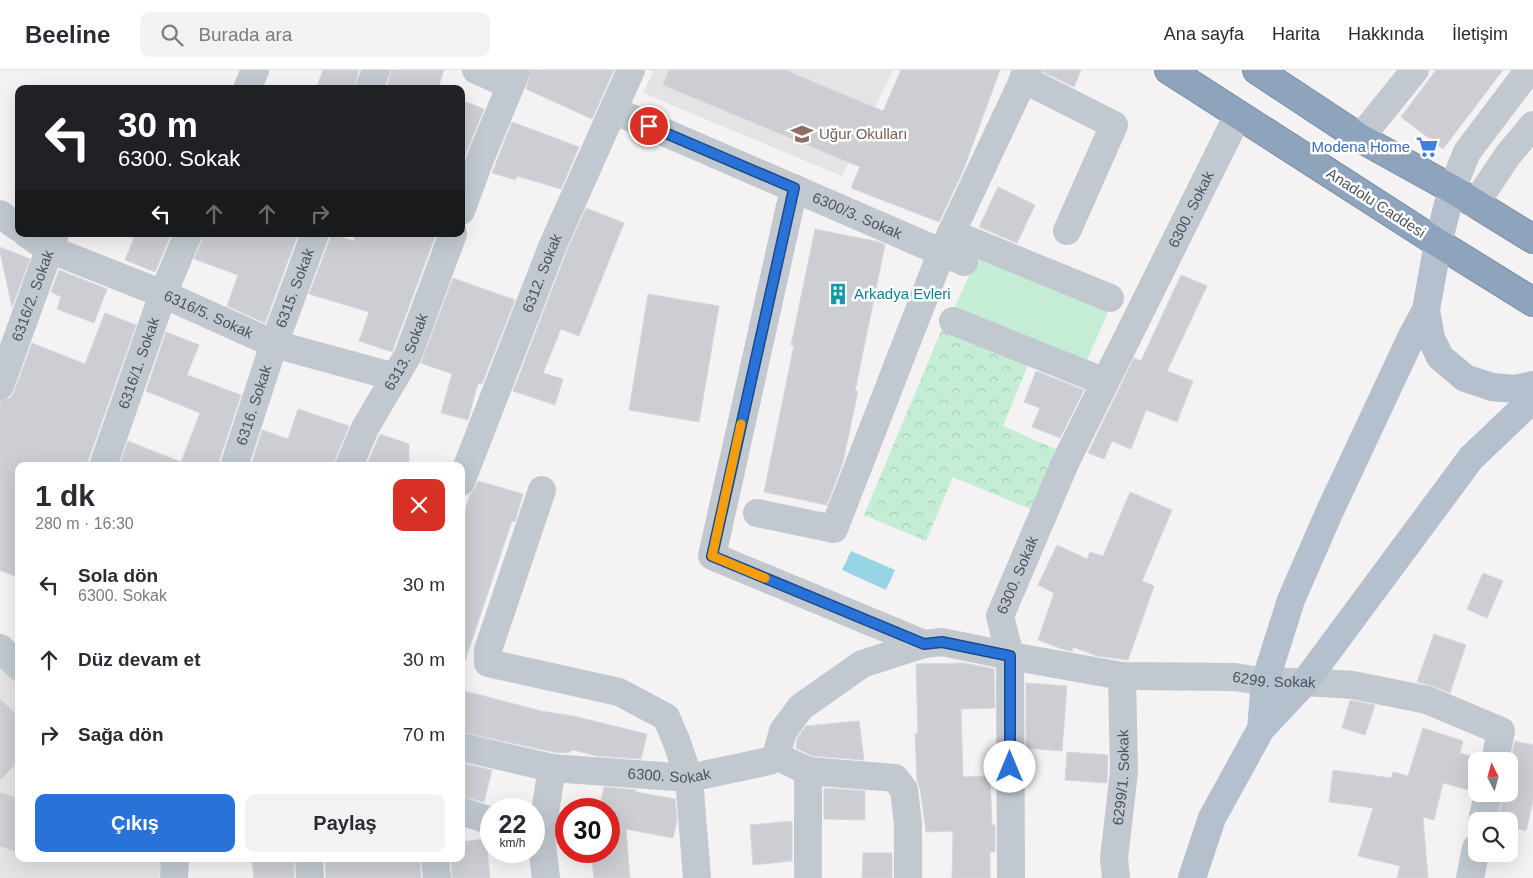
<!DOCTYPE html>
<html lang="tr">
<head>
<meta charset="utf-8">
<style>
	:root { --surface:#fff; --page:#f2f2f3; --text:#2b2b33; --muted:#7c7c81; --line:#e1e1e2; --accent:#2972d7 }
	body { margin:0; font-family:Helvetica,sans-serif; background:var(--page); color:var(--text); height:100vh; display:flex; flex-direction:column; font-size:19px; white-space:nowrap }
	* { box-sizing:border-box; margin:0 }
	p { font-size:16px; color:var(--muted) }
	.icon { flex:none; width:28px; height:28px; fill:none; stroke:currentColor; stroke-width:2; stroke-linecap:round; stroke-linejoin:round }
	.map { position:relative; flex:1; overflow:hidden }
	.panel { position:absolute; left:15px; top:392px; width:450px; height:400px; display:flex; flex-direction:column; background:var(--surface); border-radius:10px; box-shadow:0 5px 20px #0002 }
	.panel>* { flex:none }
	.banner { position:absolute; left:15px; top:15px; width:450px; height:152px; border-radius:10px; box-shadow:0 5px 20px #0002; background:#202124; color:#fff; overflow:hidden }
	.needle { width:32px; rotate:354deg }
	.controls { position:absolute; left:1468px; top:682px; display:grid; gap:10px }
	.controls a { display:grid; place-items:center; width:50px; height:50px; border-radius:10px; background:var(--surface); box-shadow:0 5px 20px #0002; font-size:25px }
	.speed { position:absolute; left:480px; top:728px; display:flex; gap:10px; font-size:25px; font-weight:700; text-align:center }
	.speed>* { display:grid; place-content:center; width:65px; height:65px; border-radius:50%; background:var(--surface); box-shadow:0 5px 20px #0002; line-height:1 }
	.speed small { font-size:12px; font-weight:400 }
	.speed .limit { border:8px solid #d22; background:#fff; color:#111 }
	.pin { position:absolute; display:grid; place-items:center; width:42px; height:42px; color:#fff; margin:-21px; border:2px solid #fff; border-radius:50%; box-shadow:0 1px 5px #0007 }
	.me { position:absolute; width:55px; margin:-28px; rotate:0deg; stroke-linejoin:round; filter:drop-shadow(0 0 4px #0008) }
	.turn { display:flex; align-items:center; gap:18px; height:105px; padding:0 20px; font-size:22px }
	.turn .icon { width:65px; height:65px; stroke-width:2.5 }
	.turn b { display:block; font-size:35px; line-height:42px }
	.lanes { display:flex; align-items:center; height:48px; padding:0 20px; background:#0003; justify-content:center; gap:25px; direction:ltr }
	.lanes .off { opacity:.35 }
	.round { display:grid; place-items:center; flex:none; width:52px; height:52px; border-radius:10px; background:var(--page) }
	.overview { display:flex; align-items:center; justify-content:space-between; height:85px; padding:0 20px }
	h1 { font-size:30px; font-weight:600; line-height:38px }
	.button { display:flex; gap:10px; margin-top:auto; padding:10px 20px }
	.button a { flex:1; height:58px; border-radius:10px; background:var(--accent); color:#fff; font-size:20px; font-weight:600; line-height:58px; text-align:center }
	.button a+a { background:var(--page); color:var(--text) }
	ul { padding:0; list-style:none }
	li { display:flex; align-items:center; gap:15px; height:75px; padding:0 20px }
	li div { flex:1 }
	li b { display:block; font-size:19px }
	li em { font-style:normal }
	header { display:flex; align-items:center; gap:30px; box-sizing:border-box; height:70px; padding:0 25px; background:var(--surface); border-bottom:1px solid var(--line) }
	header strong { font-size:24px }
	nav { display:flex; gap:28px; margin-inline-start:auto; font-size:18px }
	.search { width:350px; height:45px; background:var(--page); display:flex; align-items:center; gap:12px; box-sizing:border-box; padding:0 18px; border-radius:10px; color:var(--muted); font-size:19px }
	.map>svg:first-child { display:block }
</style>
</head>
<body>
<header>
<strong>Beeline</strong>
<div class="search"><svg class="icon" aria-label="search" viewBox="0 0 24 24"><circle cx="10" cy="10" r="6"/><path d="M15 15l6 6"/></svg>Burada ara</div>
<nav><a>Ana sayfa</a><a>Harita</a><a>Hakkında</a><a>İletişim</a></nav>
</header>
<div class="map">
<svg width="1533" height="808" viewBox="0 0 1533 808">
	<defs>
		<pattern id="park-crowns" width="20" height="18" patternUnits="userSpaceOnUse" patternTransform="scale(1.25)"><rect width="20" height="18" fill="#c5edd5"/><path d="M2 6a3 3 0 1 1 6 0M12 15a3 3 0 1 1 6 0" fill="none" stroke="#abcdb9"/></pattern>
	</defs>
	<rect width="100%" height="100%" fill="#f4f2f2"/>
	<path fill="#e5e3e3" d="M 654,0 L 893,0 L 842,106 L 643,23 Z
		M 0,590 L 19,608 L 19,789 L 165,789 L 159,808 L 0,808 Z"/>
	<path fill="#c5edd5" d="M 982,177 L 1111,235 L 1084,297 L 954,239 Z"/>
	<path fill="url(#park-crowns)" d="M 942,259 L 1028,295 L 1003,356 L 1060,381 L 1035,441 L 953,407 L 926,471 L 864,445 Z"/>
	<path fill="#96d4e6" d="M 851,481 L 895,500 L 886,520 L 842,500 Z"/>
	<path fill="#ccced3" stroke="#d6d8dc" d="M 323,0 L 359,0 L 354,19 L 316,19 Z
		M 391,0 L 444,0 L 438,19 L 386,19 Z
		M 532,0 L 614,0 L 592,49 L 526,19 Z
		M 669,0 L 785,0 L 883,41 L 901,0 L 1000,0 L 963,101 L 939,152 L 851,118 L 860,97 L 663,15 Z
		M 1043,0 L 1081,0 L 1074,17 L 1043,2 Z
		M 1436,0 L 1503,0 L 1443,79 L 1401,47 Z
		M 461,30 L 484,39 L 462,93 L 461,93 Z
		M 512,52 L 579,77 L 561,119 L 517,106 L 516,110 L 492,103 Z
		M 998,117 L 1035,135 L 1017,173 L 979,157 Z
		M 586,138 L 624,153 L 579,266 L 561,259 L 543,303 L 563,309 L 555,335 L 513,321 L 566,183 Z
		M 815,159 L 879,172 L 885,175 L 855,321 L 858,321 L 843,392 L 827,435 L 764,422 L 794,275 L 791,275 Z
		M 130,164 L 171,164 L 155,202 L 125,190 L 134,168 L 130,166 Z
		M 203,164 L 298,164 L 265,253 L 227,236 L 238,205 L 194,189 L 202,170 Z
		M 330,164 L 354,171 L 355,164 L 436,164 L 392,282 L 359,271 L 369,242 L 309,224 L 330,169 Z
		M 0,177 L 30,189 L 12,237 L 0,182 Z
		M 59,200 L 107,219 L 94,253 L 57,239 L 61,227 L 51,222 Z
		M 1181,205 L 1207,216 L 1167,301 L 1193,311 L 1177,352 L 1146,340 L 1131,379 L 1112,371 L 1104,389 L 1088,383 L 1134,288 L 1141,291 Z
		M 453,208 L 515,230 L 482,314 L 478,313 L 468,350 L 441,343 L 452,304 L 421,293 Z
		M 648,224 L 719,236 L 699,352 L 629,340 Z
		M 105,243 L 136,255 L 88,391 L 88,396 L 19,396 L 19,508 L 0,500 L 0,331 L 10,328 L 14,322 L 32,273 L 85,294 Z
		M 166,262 L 199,275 L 187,305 L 241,325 L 219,391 L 219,396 L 119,396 L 128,371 L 181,392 L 200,343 L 146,321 Z
		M 1036,301 L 1084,320 L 1060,368 L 1032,357 L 1040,338 L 1024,332 Z
		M 298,339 L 349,356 L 335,390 L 334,396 L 262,396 L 252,392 L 262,360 L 288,369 Z
		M 380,364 L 409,374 L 409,396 L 366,396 Z
		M 478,411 L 523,424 L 515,452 L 512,451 L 465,591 L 461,591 L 461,453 L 470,425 L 475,418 Z
		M 1130,422 L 1172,440 L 1142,511 L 1154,516 L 1128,590 L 1097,586 L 1073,577 L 1072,581 L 1065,580 L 1038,570 L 1054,523 L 1038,515 L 1057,475 L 1087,489 L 1090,482 L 1103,486 Z
		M 1483,503 L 1503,511 L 1487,548 L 1467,539 Z
		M 1434,564 L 1466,575 L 1450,623 L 1433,616 L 1417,612 Z
		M 964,593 L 994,599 L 995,638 L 961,639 L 963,707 L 990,706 L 992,755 L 995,755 L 995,782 L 990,782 L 990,808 L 952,808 L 953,761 L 926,762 L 920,718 L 917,711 L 915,664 L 918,664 L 916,594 Z
		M 1026,613 L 1067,616 L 1062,681 L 1026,678 Z
		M 461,620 L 541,641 L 573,646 L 647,664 L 641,689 L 597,686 L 573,680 L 567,683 L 553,682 L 461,662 Z
		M 0,629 L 19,647 L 19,691 L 0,710 Z
		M 1350,630 L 1375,635 L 1365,665 L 1342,658 Z
		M 859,651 L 864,690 L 812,686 L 796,678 L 797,668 L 806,656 Z
		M 1423,658 L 1463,671 L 1460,683 L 1480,689 L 1480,691 L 1476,691 L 1476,714 L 1473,721 L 1443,713 L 1434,750 L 1423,747 L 1428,808 L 1397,808 L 1400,796 L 1358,786 L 1373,738 L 1329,732 L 1333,700 L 1391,708 L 1393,702 L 1408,706 Z
		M 1515,671 L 1533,675 L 1533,731 L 1526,761 L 1509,757 L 1509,751 L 1498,751 L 1503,724 L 1509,724 L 1509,697 Z
		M 1067,682 L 1108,685 L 1107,713 L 1065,710 Z
		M 461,693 L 492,700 L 484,732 L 461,726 Z
		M 604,717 L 636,720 L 636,722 L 675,729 L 677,750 L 673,768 L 626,759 L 630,808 L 594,808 L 591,785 L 609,784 L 609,739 L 599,739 Z
		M 824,718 L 865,721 L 865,750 L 824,749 Z
		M 0,722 L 19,729 L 19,783 L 0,776 Z
		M 792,751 L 792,791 L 753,795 L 750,755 Z
		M 486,769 L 490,808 L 452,808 L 451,789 L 461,789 L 461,772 Z
		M 863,783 L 892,783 L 892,808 L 862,808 Z
		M 261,789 L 294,789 L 294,808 L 254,808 L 252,790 Z
		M 325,789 L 420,789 L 421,808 L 326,808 Z"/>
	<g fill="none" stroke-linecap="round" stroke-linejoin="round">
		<g stroke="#798ea7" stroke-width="30">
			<path id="highway" d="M 1169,0 L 1438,173 L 1533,232
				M 1257,0 L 1360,68 L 1452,119 L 1533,169"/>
		</g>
		<g stroke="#c1c8cf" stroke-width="28">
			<path d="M 476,0 L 510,15"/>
			<path d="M 1023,9 L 1114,55 L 1067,161"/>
			<path d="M 247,19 L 255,0"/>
			<path d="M 369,19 L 376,0"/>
			<path id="s1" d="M 613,40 L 964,192"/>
			<path d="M 1360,68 L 1415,0"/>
			<path d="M 794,118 L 712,486 L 924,574"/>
			<path d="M 1452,119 L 1467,82 L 1529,0"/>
			<path d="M 1475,134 L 1508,85 L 1533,55"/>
			<path d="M 461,141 L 481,87 L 517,0"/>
			<path d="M 0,144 L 19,158"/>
			<path d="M 951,163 L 1110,228"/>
			<path id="s2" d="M 27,164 L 49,179 L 163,224 L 274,274 L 395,307"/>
			<path d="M 953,251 L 1105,312"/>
			<path id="s3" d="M 0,316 L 55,164"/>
			<path id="s4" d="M 103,396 L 163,224 L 188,164"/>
			<path id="s5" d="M 234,396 L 274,274 L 315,164"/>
			<path id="s6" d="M 349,396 L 365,358 L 408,285 L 453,164"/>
			<path id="s7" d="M 461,412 L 552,177 L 631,0"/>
			<path d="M 542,420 L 488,580 L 488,593 L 619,622 L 666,647 L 676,670 L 689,708 L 697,808"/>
			<path d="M 757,443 L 834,459 L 939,189 L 1028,0"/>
			<path d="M 0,578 L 19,597"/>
			<path id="s8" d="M 461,677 L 552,698 L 689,708 L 769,691 L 776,686 L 783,661 L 801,637 L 862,594 L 924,574 L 942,572 L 1010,586 L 1000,546 L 1066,391 L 1238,45"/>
			<path d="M 776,686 L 808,701 L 895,708 L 904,720 L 908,754 L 908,808"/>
			<path d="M 461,741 L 491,751"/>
			<path d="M 1482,751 L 1488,724"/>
			<path d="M 309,789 L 310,808"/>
			<path d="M 435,789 L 437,808"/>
			<path d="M 174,808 L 175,789"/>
			<path d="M 546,808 L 541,767 L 552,698"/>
			<path d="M 808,808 L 808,701"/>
			<path id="s9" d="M 1011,808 L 1010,586 L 1122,606 L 1235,607 L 1265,612 L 1305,612 L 1353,615 L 1427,630 L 1501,661 L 1495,691"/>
			<path id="s10" d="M 1116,808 L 1114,788 L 1124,702 L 1122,606"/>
			<path d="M 1470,808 L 1476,778"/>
		</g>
		<path stroke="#b4c0cd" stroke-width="28" d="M 1426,240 L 1431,268 L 1440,287 L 1465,308 L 1492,317 L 1515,319 L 1533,315
			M 1261,659 L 1265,612 L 1291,530 L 1329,443 L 1412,266 L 1426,240 L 1438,173 L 1452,119
			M 1192,808 L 1212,748 L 1261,659 L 1305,612 L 1471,388 L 1533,329"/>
		<use href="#highway" stroke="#8ea3bc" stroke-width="28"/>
	</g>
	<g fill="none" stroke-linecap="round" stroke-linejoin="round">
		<g stroke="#1b4a8c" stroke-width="12">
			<path id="route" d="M 649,56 L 794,118 L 712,486 L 924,574 L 942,572 L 1010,586 L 1010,697"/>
		</g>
		<use href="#route" stroke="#2972d7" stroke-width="9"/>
		<path stroke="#f59e0b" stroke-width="9" d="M 741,354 L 712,486 L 765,508"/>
	</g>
	<defs>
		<g id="school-bare" transform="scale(1.725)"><path d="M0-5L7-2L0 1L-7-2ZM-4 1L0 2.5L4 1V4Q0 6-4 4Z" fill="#8d6e63" stroke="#fff" stroke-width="2.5" paint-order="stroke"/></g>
		<g id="supermarket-bare" transform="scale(1.725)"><path d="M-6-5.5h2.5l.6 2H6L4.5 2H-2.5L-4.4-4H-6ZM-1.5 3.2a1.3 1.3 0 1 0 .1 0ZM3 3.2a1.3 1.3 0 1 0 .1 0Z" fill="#3f7fe0" stroke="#fff" stroke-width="2.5" paint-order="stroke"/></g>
		<g id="building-bare" transform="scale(1.725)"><path d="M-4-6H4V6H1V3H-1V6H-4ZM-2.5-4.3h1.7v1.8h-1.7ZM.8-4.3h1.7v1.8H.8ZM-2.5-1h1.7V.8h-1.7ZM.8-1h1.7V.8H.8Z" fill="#0f9aa8" stroke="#fff" stroke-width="2.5" paint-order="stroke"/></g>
	</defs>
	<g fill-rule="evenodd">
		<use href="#school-bare" x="802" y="64"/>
		<use href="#supermarket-bare" x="1427" y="77"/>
		<use href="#building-bare" x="838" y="224"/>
	</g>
	<g text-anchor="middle" stroke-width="5" stroke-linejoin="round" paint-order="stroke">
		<g font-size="15" fill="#785e54" stroke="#fff" text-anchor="start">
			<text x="819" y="69">Uğur Okulları</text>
		</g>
		<g font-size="15" fill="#366cbe" stroke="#fff" text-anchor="end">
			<text x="1410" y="82">Modena Home</text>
		</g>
		<g font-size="15" fill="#4b545e" stroke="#fff">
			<text transform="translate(1376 133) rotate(33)" y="5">Anadolu Caddesi</text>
			<text dy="5" stroke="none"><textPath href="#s8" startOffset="1095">6300. Sokak</textPath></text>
			<text dy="5" stroke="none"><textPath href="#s1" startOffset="266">6300/3. Sokak</textPath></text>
			<text dy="5" stroke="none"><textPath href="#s7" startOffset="224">6312. Sokak</textPath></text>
			<text dy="5" stroke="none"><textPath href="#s5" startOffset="188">6315. Sokak</textPath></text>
			<text dy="5" stroke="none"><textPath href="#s3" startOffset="96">6316/2. Sokak</textPath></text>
			<text dy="5" stroke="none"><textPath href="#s2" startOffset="199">6316/5. Sokak</textPath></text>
			<text dy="5" stroke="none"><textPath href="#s6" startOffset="128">6313. Sokak</textPath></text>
			<text dy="5" stroke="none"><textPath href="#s4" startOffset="109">6316/1. Sokak</textPath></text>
			<text dy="5" stroke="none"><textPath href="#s5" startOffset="64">6316. Sokak</textPath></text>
			<text dy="5" stroke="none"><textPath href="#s8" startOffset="690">6300. Sokak</textPath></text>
			<text dy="5" stroke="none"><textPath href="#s9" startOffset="488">6299. Sokak</textPath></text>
			<text dy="5" stroke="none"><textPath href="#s8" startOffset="211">6300. Sokak</textPath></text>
			<text dy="5" stroke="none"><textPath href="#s10" startOffset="101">6299/1. Sokak</textPath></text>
		</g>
		<g font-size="15" fill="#0d838f" stroke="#fff" text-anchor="start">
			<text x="854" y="229">Arkadya Evleri</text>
		</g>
	</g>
</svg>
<div class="controls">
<a><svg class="needle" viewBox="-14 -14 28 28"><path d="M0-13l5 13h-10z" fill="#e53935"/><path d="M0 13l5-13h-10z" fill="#7c7c81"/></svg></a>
<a><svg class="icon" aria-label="search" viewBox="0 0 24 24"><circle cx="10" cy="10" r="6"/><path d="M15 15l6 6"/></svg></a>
</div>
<div class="speed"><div>22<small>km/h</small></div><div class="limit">30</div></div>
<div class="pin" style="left:649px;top:56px;background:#d93025"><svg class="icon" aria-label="arrive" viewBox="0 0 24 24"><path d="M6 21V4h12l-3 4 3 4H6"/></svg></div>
<svg class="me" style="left:1010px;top:697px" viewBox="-20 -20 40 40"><circle r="19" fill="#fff"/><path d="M0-13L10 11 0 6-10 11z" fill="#2972d7"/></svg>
<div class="banner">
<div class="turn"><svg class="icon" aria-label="left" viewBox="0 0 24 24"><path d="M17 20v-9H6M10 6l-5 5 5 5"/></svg><div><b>30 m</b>6300. Sokak</div></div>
<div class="lanes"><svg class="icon" aria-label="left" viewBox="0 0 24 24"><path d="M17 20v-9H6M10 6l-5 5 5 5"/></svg><svg class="icon off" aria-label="ahead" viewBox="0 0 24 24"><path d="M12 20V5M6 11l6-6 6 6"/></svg><svg class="icon off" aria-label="ahead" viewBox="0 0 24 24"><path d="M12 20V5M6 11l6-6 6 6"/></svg><svg class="icon off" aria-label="right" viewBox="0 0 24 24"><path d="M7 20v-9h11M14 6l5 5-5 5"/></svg></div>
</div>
<section class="panel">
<div class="overview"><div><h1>1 dk</h1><p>280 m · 16:30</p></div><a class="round" style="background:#d93025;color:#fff"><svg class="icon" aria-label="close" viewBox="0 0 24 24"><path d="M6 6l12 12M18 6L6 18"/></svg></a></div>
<ul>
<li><svg class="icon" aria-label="left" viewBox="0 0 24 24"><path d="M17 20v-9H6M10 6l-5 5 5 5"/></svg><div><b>Sola dön</b><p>6300. Sokak</p></div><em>30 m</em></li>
<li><svg class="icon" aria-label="ahead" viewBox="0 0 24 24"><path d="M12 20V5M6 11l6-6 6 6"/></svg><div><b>Düz devam et</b></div><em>30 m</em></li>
<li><svg class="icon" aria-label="right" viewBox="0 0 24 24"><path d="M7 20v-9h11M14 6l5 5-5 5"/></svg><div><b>Sağa dön</b></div><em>70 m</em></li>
</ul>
<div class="button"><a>Çıkış</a><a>Paylaş</a></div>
</section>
</div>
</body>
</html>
